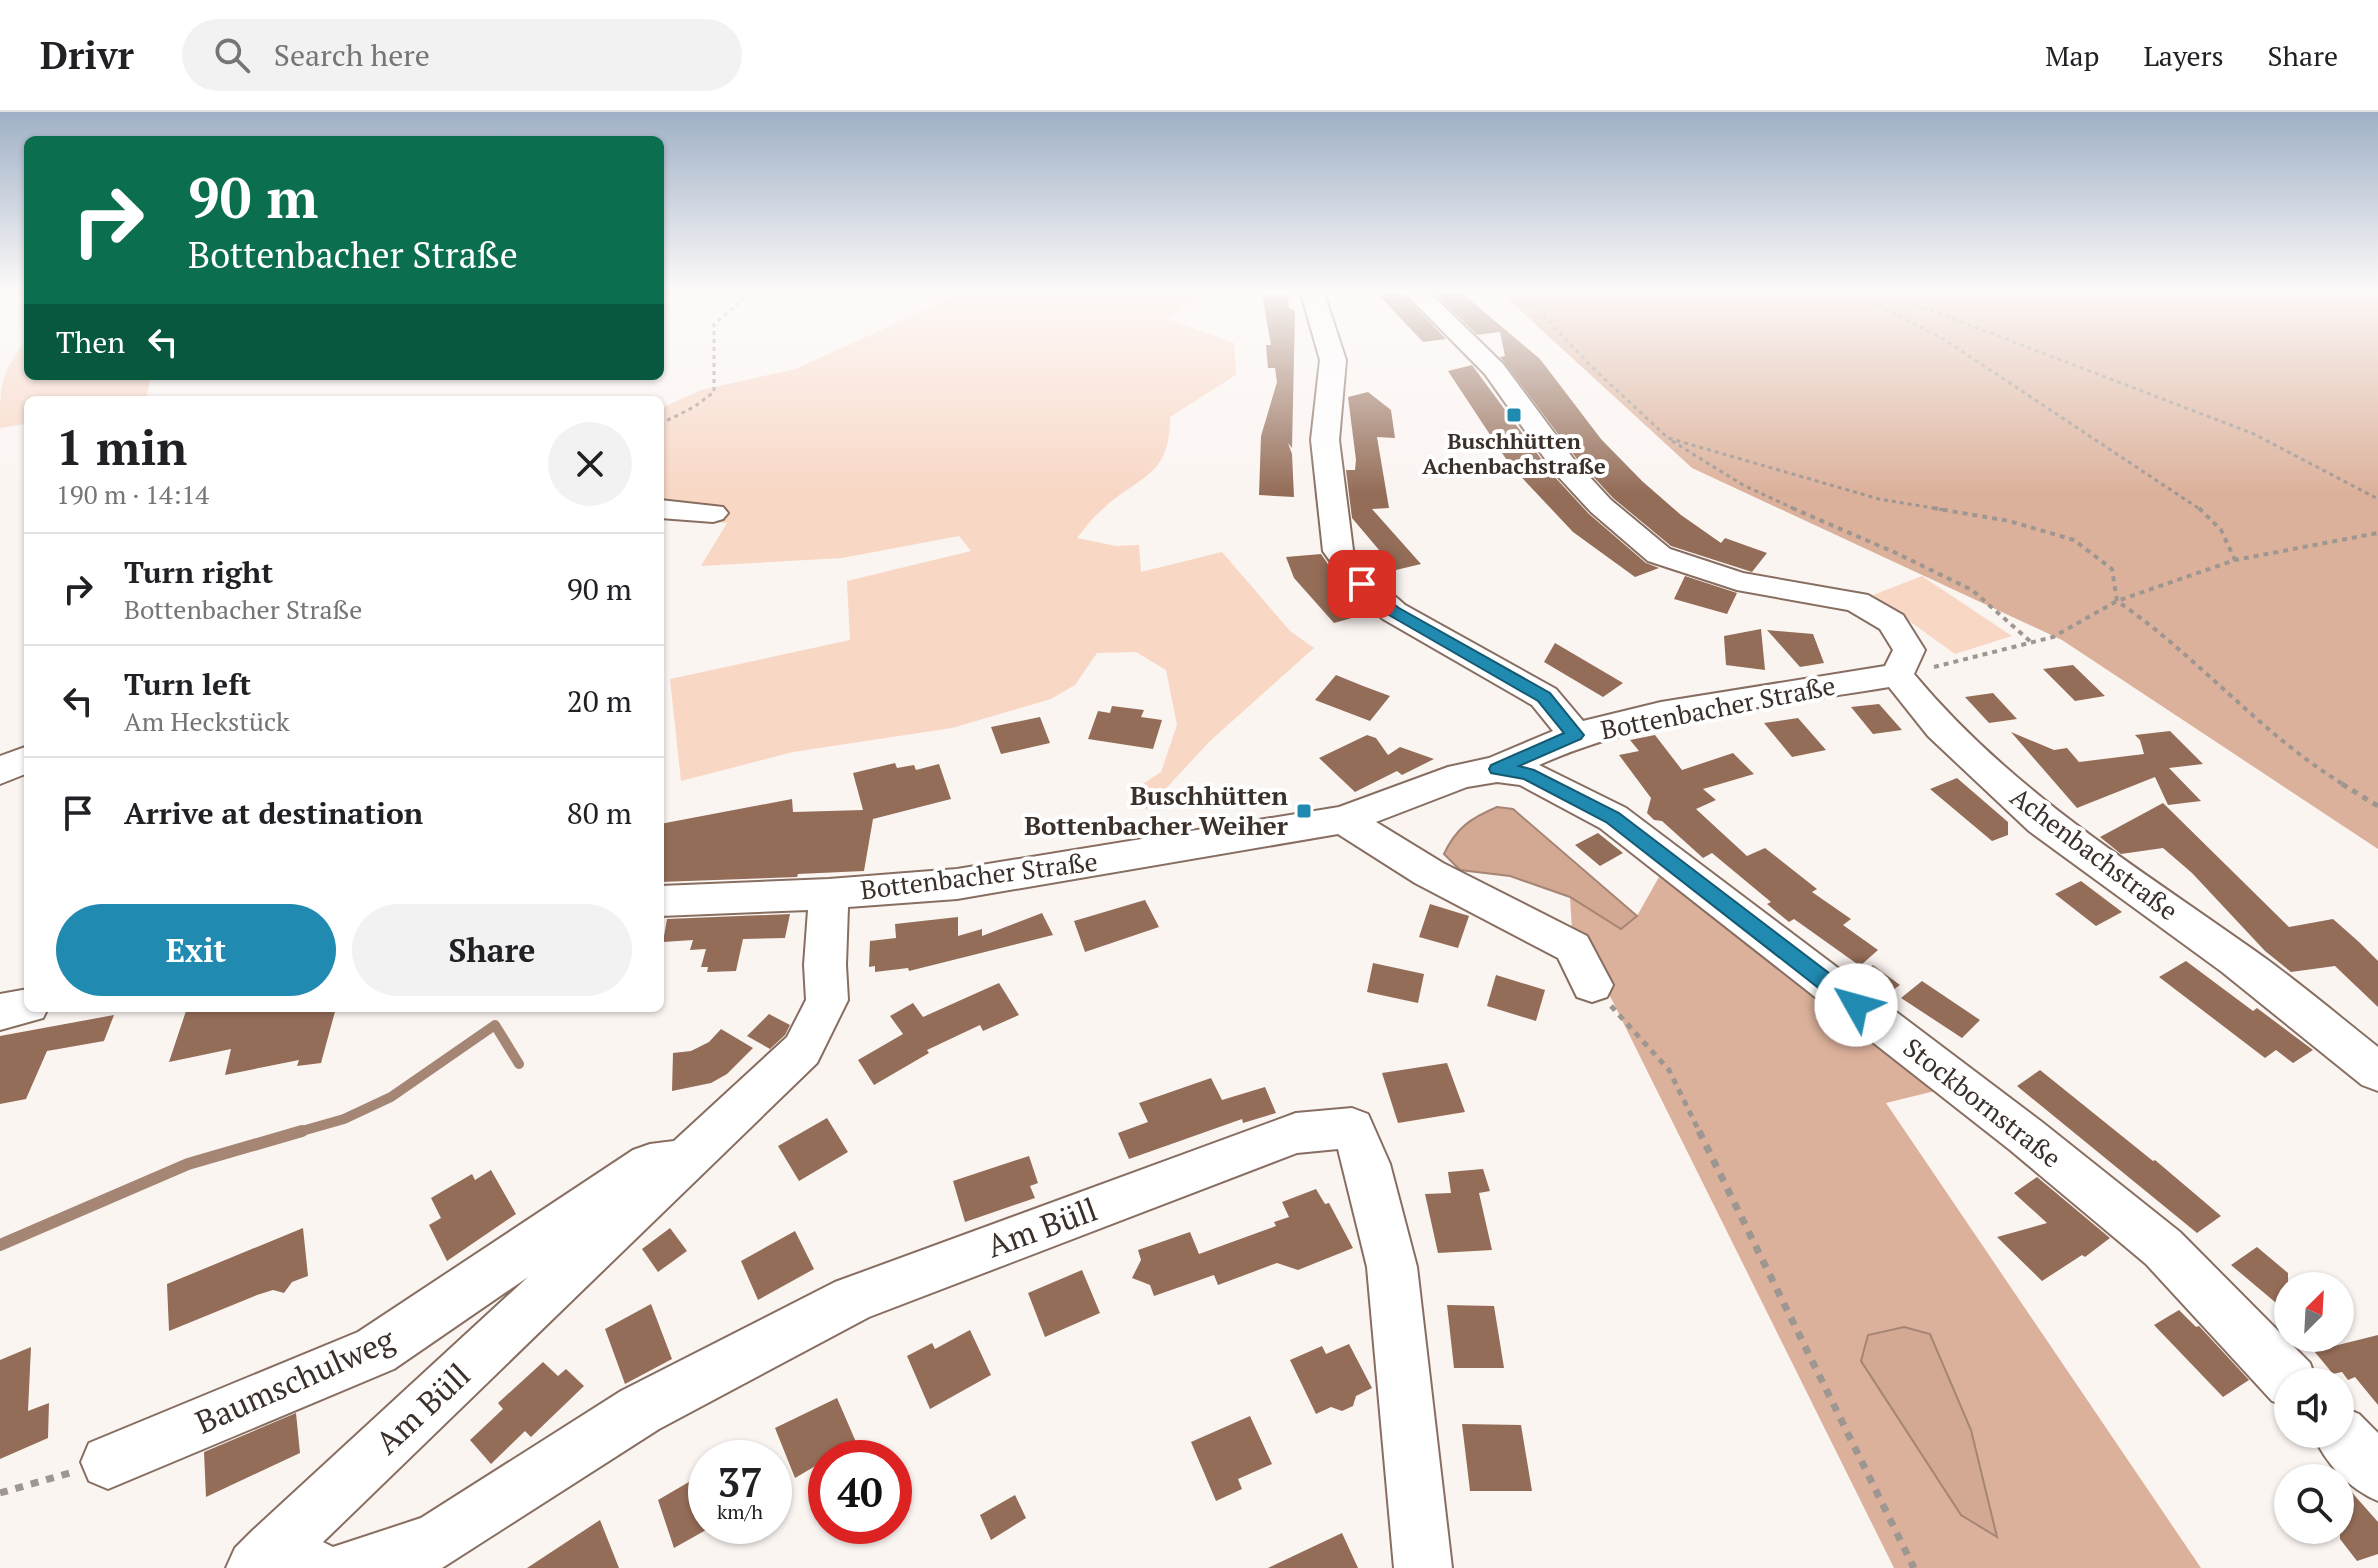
<!DOCTYPE html>
<html lang="en">
<head>
<meta charset="utf-8">
<style>
	:root { --surface:#fff; --page:#f2f2f2; --text:#202124; --muted:#757577; --line:#e0e0e0; --accent:#218ab1 }
	body { margin:0; font-family:"PT Serif",serif; background:var(--page); color:var(--text); height:100vh; display:flex; flex-direction:column; font-size:30px; white-space:nowrap }
	* { box-sizing:border-box; margin:0 }
	p { font-size:26px; color:var(--muted) }
	.icon { flex:none; width:44px; height:44px; fill:none; stroke:currentColor; stroke-width:2; stroke-linecap:round; stroke-linejoin:round }
	.map { position:relative; flex:1; overflow:hidden }
	.sheet { position:absolute; left:24px; top:284px; width:640px; height:616px; display:flex; flex-direction:column; background:var(--surface); border-radius:12px; box-shadow:0 2px 6px #0004 }
	.sheet>* { flex:none }
	.banner { position:absolute; left:24px; top:24px; width:640px; height:244px; border-radius:12px; box-shadow:0 2px 6px #0004; background:#0b6e4f; color:#fff; overflow:hidden }
	.needle { width:52px; rotate:24deg }
	.buttons { position:absolute; left:2274px; top:1160px; display:grid; gap:16px }
	.buttons a { display:grid; place-items:center; width:80px; height:80px; border-radius:50%; background:var(--surface); box-shadow:0 2px 6px #0004; font-size:40px }
	.speed { position:absolute; left:688px; top:1328px; display:flex; gap:16px; font-size:40px; font-weight:700; text-align:center }
	.speed>* { display:grid; place-content:center; width:104px; height:104px; border-radius:50%; background:var(--surface); box-shadow:0 2px 6px #0004; line-height:1 }
	.speed small { font-size:20px; font-weight:400 }
	.speed .limit { border:12px solid #d22; background:#fff; color:#111 }
	.pin { position:absolute; display:grid; place-items:center; width:68px; height:68px; color:#fff; margin:-34px; border-radius:16px; box-shadow:0 4px 12px #0006 }
	.me { position:absolute; width:88px; margin:-44px; rotate:308deg; stroke-linejoin:round; filter:drop-shadow(0 0 6px #0008) }
	.turn { display:flex; align-items:center; gap:28px; height:168px; padding:0 32px; font-size:36px }
	.turn .icon { width:104px; height:104px; stroke-width:2.5 }
	.turn b { display:block; font-size:56px; line-height:68px }
	.then { display:flex; align-items:center; height:76px; padding:0 32px; background:#0003; gap:16px; font-size:30px }
	.round { display:grid; place-items:center; flex:none; width:84px; height:84px; border-radius:42px; background:var(--page) }
	.summary { display:flex; align-items:center; justify-content:space-between; height:136px; padding:0 32px }
	h1 { font-size:48px; font-weight:800; line-height:60px }
	.primary-button { display:flex; gap:16px; margin-top:auto; padding:16px 32px }
	.primary-button a { flex:1; height:92px; border-radius:48px; background:var(--accent); color:#fff; font-size:32px; font-weight:800; line-height:92px; text-align:center }
	.primary-button a+a { background:var(--page); color:var(--text) }
	ul { padding:0; list-style:none }
	li { display:flex; align-items:center; gap:24px; height:112px; padding:0 32px; border-top:2px solid var(--line) }
	li div { flex:1 }
	li b { display:block; font-size:30px }
	li em { font-style:normal }
	header { display:flex; align-items:center; gap:48px; box-sizing:border-box; height:112px; padding:0 40px; background:var(--surface); border-bottom:2px solid var(--line) }
	header strong { font-size:38px }
	nav { display:flex; gap:44px; margin-inline-start:auto; font-size:28px }
	.search { width:560px; height:72px; background:var(--page); display:flex; align-items:center; gap:20px; box-sizing:border-box; padding:0 28px; border-radius:44px; color:var(--muted); font-size:30px }
	.map>svg:first-child { display:block }
</style>
</head>
<body>
<header>
<strong>Drivr</strong>
<div class="search"><svg class="icon" aria-label="search" viewBox="0 0 24 24"><circle cx="10" cy="10" r="6"/><path d="M15 15l6 6"/></svg>Search here</div>
<nav><a>Map</a><a>Layers</a><a>Share</a></nav>
</header>
<div class="map">
<svg width="2378" height="1456" viewBox="0 0 2378 1456">
	<rect width="100%" height="100%" fill="#fbf5f2"/>
	<path fill="#f8d7c5" d="M 964,178 L 1209,178 L 1168,207 L 1234,231 L 1236,263 L 1170,305 C 1170,366 1140,362 1103,397 C 1093,405 1085,416 1077,426 L 1116,434 L 1139,433 L 1141,460 L 1222,440 L 1290,519 L 1314,536 L 1210,629 L 1146,698 L 1138,675 L 1161,660 L 1177,613 L 1166,558 L 1136,540 L 1097,541 L 1075,573 L 1051,587 L 952,616 L 793,640 L 681,669 L 670,567 L 850,528 L 847,469 L 971,439 L 959,424 L 842,446 L 701,454 L 727,411 L 660,405 L 660,297 L 701,278 L 795,257 L 919,201 Z
		M 28,226 L 28,264 L 151,264 L 146,288 L 28,288 L 28,323 L 25,312 L 0,316 C 0,271 0,262 28,226 Z
		M 1922,464 L 2012,524 L 1955,542 L 1873,483 Z"/>
	<path fill="#dcb19b" d="M 1498,178 L 2378,178 L 2378,737 L 2062,528 L 1692,356 Z
		M 1659,765 L 1947,976 L 1886,991 L 2201,1456 L 1894,1456 L 1606,876 L 1573,835 L 1570,785 L 1621,817 L 1637,804 Z"/>
	<path fill="#d3a993" stroke="#a58574" stroke-width="2" d="M 1497,695 L 1513,697 L 1637,804 L 1621,817 L 1570,785 L 1510,764 L 1460,758 L 1444,742 C 1456,716 1471,706 1497,695 Z
		M 1904,1215 L 1930,1222 L 1971,1318 L 1997,1425 L 1961,1403 L 1861,1249 L 1868,1223 Z"/>
	<g fill="none" stroke-linecap="round" stroke-linejoin="round">
		<path stroke="#a58574" stroke-width="10" d="M 295,1021 L 344,1007 L 391,985 L 495,913 L 519,952"/>
		<path stroke="#a58574" stroke-width="12" d="M 0,1133 L 188,1052 L 302,1019"/>
	</g>
	<path fill="#946d58" d="M 1374,178 L 1399,178 L 1446,227 L 1423,230 Z
		M 1431,178 L 1458,178 L 1540,247 L 1601,327 L 1642,369 L 1681,403 L 1721,431 L 1725,426 L 1767,441 L 1752,460 L 1671,434 L 1613,386 L 1577,347 L 1500,245 L 1505,244 L 1500,220 L 1477,223 Z
		M 1262,182 L 1288,183 L 1289,196 L 1295,199 L 1292,336 L 1288,331 L 1292,342 L 1294,385 L 1259,383 L 1261,324 L 1277,270 L 1275,256 L 1268,256 L 1266,233 L 1271,233 Z
		M 1472,253 L 1553,363 L 1589,402 L 1646,451 L 1659,456 L 1635,465 L 1573,420 L 1510,353 L 1448,259 Z
		M 1368,280 L 1391,298 L 1395,326 L 1377,325 L 1389,396 L 1372,397 L 1421,452 L 1396,458 L 1352,406 L 1346,358 L 1355,358 L 1356,348 L 1348,285 Z
		M 1321,442 L 1345,477 L 1366,502 L 1334,511 L 1294,466 L 1286,445 Z
		M 1685,464 L 1737,481 L 1727,502 L 1674,487 Z
		M 1761,517 L 1765,558 L 1726,553 L 1724,524 Z
		M 1767,518 L 1813,522 L 1824,551 L 1800,555 Z
		M 1555,531 L 1623,571 L 1603,585 L 1544,550 Z
		M 2073,553 L 2105,584 L 2075,589 L 2043,557 Z
		M 1336,563 L 1363,574 L 1390,584 L 1370,609 L 1315,588 Z
		M 1993,581 L 2017,607 L 1989,611 L 1965,585 Z
		M 1879,592 L 1902,618 L 1873,622 L 1851,595 Z
		M 1112,594 L 1144,598 L 1141,605 L 1162,608 L 1153,637 L 1088,627 L 1098,599 L 1110,601 Z
		M 1040,605 L 1050,631 L 1001,642 L 991,615 Z
		M 1798,606 L 1826,638 L 1792,645 L 1764,611 Z
		M 2170,619 L 2203,652 L 2169,656 L 2201,689 L 2168,693 L 2155,665 L 2077,696 L 2011,620 L 2054,638 L 2067,636 L 2079,650 L 2144,642 L 2140,628 L 2135,623 Z
		M 1367,623 L 1376,626 L 1388,643 L 1400,635 L 1434,647 L 1402,663 L 1397,659 L 1355,680 L 1319,646 Z
		M 1655,623 L 1682,658 L 1733,641 L 1754,662 L 1703,677 L 1716,688 L 1696,697 L 1747,744 L 1765,736 L 1817,777 L 1812,780 L 1851,807 L 1843,813 L 1878,838 L 1860,854 L 1794,807 L 1789,810 L 1767,792 L 1771,790 L 1712,741 L 1703,746 L 1662,709 L 1654,708 L 1647,701 L 1651,686 L 1619,643 L 1639,639 L 1630,628 Z
		M 895,651 L 897,656 L 914,653 L 916,658 L 939,652 L 951,687 L 873,707 L 864,759 L 798,762 L 797,765 L 660,770 L 660,712 L 792,687 L 793,700 L 863,698 L 853,661 Z
		M 1957,666 L 2008,710 L 2008,723 L 1992,729 L 1930,677 Z
		M 2163,691 L 2289,815 L 2333,807 L 2359,830 L 2378,849 L 2378,895 L 2335,854 L 2291,860 L 2265,839 L 2192,761 L 2163,736 L 2121,742 L 2100,725 Z
		M 1598,721 L 1623,741 L 1600,754 L 1575,733 Z
		M 2081,769 L 2122,800 L 2096,814 L 2055,782 Z
		M 1145,788 L 1159,815 L 1085,840 L 1074,809 Z
		M 1430,792 L 1469,804 L 1458,836 L 1419,825 Z
		M 1042,801 L 1053,823 L 909,859 L 908,856 L 875,860 L 875,854 L 869,855 L 870,829 L 896,826 L 895,812 L 958,805 L 958,824 L 982,817 L 982,824 Z
		M 790,802 L 785,826 L 743,827 L 736,859 L 707,860 L 708,855 L 701,855 L 706,837 L 690,838 L 693,828 L 663,830 L 667,807 Z
		M 2186,849 L 2253,899 L 2257,896 L 2313,938 L 2293,951 L 2276,938 L 2265,946 L 2159,865 Z
		M 1373,851 L 1424,862 L 1418,891 L 1367,880 Z
		M 1873,853 L 1900,873 L 1882,886 L 1856,866 Z
		M 1496,863 L 1545,878 L 1536,909 L 1487,894 Z
		M 1922,869 L 1980,908 L 1962,926 L 1901,886 Z
		M 999,871 L 1019,903 L 983,919 L 980,913 L 927,938 L 929,941 L 874,973 L 858,948 L 903,922 L 890,904 L 913,891 L 923,905 Z
		M 187,896 L 336,896 L 321,951 L 297,954 L 299,948 L 225,963 L 231,937 L 169,950 Z
		M 769,902 L 790,913 L 785,923 L 770,937 L 747,924 Z
		M 114,903 L 104,929 L 47,939 L 26,987 L 0,992 L 0,924 Z
		M 721,917 L 753,936 L 727,962 L 711,971 L 672,979 L 673,941 L 691,939 L 709,930 Z
		M 1447,951 L 1465,1000 L 1398,1011 L 1382,961 Z
		M 2040,958 L 2153,1049 L 2155,1048 L 2221,1104 L 2197,1121 L 2017,974 Z
		M 1211,966 L 1222,988 L 1265,975 L 1276,1001 L 1243,1011 L 1242,1007 L 1129,1047 L 1118,1021 L 1148,1010 L 1139,991 Z
		M 827,1006 L 848,1040 L 799,1069 L 778,1034 Z
		M 1029,1044 L 1038,1071 L 1030,1074 L 1035,1086 L 965,1110 L 953,1069 Z
		M 1483,1057 L 1490,1079 L 1479,1081 L 1492,1138 L 1438,1141 L 1425,1082 L 1451,1081 L 1448,1060 Z
		M 491,1058 L 516,1102 L 447,1149 L 429,1113 L 441,1106 L 431,1086 L 472,1062 L 475,1068 Z
		M 2037,1065 L 2110,1126 L 2085,1145 L 2082,1143 L 2042,1169 L 1997,1125 L 2047,1111 L 2014,1081 Z
		M 1316,1077 L 1325,1092 L 1329,1091 L 1353,1136 L 1298,1158 L 1277,1151 L 1218,1173 L 1214,1163 L 1154,1184 L 1150,1173 L 1132,1166 L 1141,1148 L 1138,1138 L 1190,1120 L 1199,1142 L 1276,1114 L 1274,1110 L 1289,1105 L 1282,1090 Z
		M 303,1116 L 308,1164 L 292,1170 L 284,1181 L 273,1178 L 257,1183 L 169,1219 L 167,1172 Z
		M 670,1116 L 687,1139 L 658,1160 L 642,1137 Z
		M 795,1119 L 814,1157 L 758,1188 L 741,1149 Z
		M 2257,1135 L 2288,1161 L 2288,1201 L 2231,1153 Z
		M 1082,1158 L 1100,1201 L 1045,1225 L 1028,1181 Z
		M 651,1192 L 672,1247 L 625,1272 L 605,1217 Z
		M 1447,1193 L 1494,1194 L 1504,1256 L 1454,1256 Z
		M 2179,1198 L 2196,1215 L 2199,1214 L 2249,1268 L 2223,1285 L 2154,1213 Z
		M 970,1218 L 991,1263 L 930,1297 L 907,1244 L 932,1231 L 935,1237 Z
		M 2378,1223 L 2378,1293 L 2355,1265 L 2348,1268 L 2342,1260 L 2333,1262 L 2314,1239 Z
		M 1349,1232 L 1372,1276 L 1356,1284 L 1353,1294 L 1342,1299 L 1331,1295 L 1316,1302 L 1290,1248 L 1322,1234 L 1326,1242 Z
		M 31,1235 L 28,1299 L 49,1291 L 48,1326 L 0,1347 L 0,1248 Z
		M 543,1250 L 558,1264 L 566,1257 L 584,1274 L 531,1325 L 525,1319 L 491,1352 L 470,1328 L 503,1297 L 498,1291 Z
		M 837,1286 L 856,1330 L 795,1366 L 775,1316 Z
		M 296,1301 L 300,1341 L 206,1385 L 204,1340 Z
		M 1250,1304 L 1272,1352 L 1238,1367 L 1242,1377 L 1216,1389 L 1191,1330 Z
		M 1462,1312 L 1521,1313 L 1532,1379 L 1470,1379 Z
		M 706,1360 L 706,1418 L 674,1436 L 658,1388 Z
		M 2340,1367 L 2378,1410 L 2378,1442 L 2357,1449 L 2340,1427 Z
		M 1015,1383 L 1026,1406 L 991,1428 L 980,1403 Z
		M 600,1408 L 619,1456 L 527,1456 Z
		M 1342,1421 L 1358,1456 L 1268,1456 Z"/>
	<g fill="none" stroke-linecap="round" stroke-linejoin="round">
		<g stroke="#876e61" stroke-width="4">
			<path id="minor" d="M 1300,178 L 1323,178 L 1346,248 L 1339,328 L 1353,438 L 1373,465 L 1405,493 L 1556,577 L 1583,609 L 1661,590 L 1885,554 L 1893,538 L 1880,517 L 1848,498 L 1737,478 L 1648,449 L 1591,400 L 1555,361 L 1485,262 L 1402,178 L 1427,178 L 1503,252 L 1575,349 L 1611,388 L 1670,437 L 1743,461 L 1868,483 L 1903,503 L 1925,538 L 1914,562 C 2010,677 2128,749 2248,834 C 2293,865 2335,901 2378,935 L 2378,979 L 2362,973 L 2222,860 L 2029,719 L 1928,624 L 1889,575 C 1772,595 1648,604 1539,653 L 1626,696 L 2042,1010 L 2180,1120 L 2310,1251 L 2317,1270 L 2288,1270 L 2288,1295 L 2272,1289 L 2146,1152 L 2010,1038 L 1600,716 L 1520,673 L 1497,670 L 1467,675 L 1376,710 L 1443,751 L 1587,824 L 1613,873 L 1607,885 L 1592,890 L 1577,885 L 1558,846 L 1415,771 L 1338,722 L 957,787 L 848,795 L 846,853 L 848,888 L 817,951 L 323,1430 L 333,1435 L 421,1406 L 621,1279 L 835,1170 L 1296,1001 L 1352,996 L 1368,1002 L 1390,1052 L 1417,1155 L 1452,1456 L 1394,1456 L 1367,1155 L 1338,1037 L 1297,1041 L 869,1205 L 659,1317 L 442,1456 L 226,1456 L 235,1436 L 252,1419 L 528,1165 L 394,1257 L 108,1377 L 89,1369 L 81,1350 L 89,1331 L 358,1220 L 633,1038 L 650,1032 L 674,1029 L 787,925 L 806,888 L 804,853 L 808,798 L 660,804 L 660,774 L 829,767 L 957,757 L 1339,695 L 1448,655 L 1489,646 L 1553,619 L 1532,593 L 1383,507 L 1351,479 L 1323,439 L 1311,328 L 1320,248 Z
				M 660,388 L 723,395 L 728,401 L 723,407 L 713,410 L 660,406 Z
				M 28,634 L 28,661 L 0,672 L 0,644 Z
				M 28,877 L 28,896 L 48,896 L 43,906 L 0,918 L 0,882 Z
				M 2340,1294 L 2359,1302 L 2378,1321 L 2378,1389 C 2349,1377 2325,1351 2313,1322 L 2340,1322 Z"/>
		</g>
		<path stroke="#9e9691" stroke-width="3" stroke-dasharray="4 4" stroke-linecap="butt" d="M 725,178 L 745,185
			M 1512,178 L 1538,198 L 1592,255 L 1668,326 L 1879,387 L 1945,398
			M 1849,178 L 1945,228 L 2201,398
			M 1878,178 L 2254,322 L 2378,387
			M 2357,178 L 2378,186
			M 660,312 L 694,295 L 714,280 L 714,212 L 754,178
			M 1672,329 L 1743,373 L 1797,398"/>
		<path stroke="#9e9691" stroke-width="4" stroke-dasharray="5 5" stroke-linecap="butt" d="M 1792,396 L 1896,441 L 1972,478 L 2031,530
			M 1933,396 L 2009,409 L 2074,428 L 2112,457 L 2117,489 C 2198,544 2261,623 2346,674
			M 2199,396 L 2221,418 L 2235,448
			M 1934,555 L 2053,525 L 2117,489 L 2235,448 L 2378,421"/>
		<path stroke="#9e9691" stroke-width="5" stroke-dasharray="6 6" stroke-linecap="butt" d="M 2342,672 L 2378,694
			M 1611,894 L 1669,958 L 1700,1021"/>
		<path stroke="#9e9691" stroke-width="7" stroke-dasharray="8 8" stroke-linecap="butt" d="M 1699,1019 L 1914,1456
			M 0,1381 L 73,1360"/>
		<use href="#minor" fill="#fff" fill-rule="evenodd"/>
	</g>
	<linearGradient id="sky" x2="0" y2="1"><stop stop-color="#9fb0c6"/><stop offset="0.47" stop-color="#fdfaf9"/><stop offset="1" stop-color="#fdfaf9" stop-opacity="0"/></linearGradient>
	<rect width="2378" height="381" fill="url(#sky)"/>
	<path fill="#218ab1" stroke="#155a73" stroke-width="2" d="M 1362,468 L 1399,496 L 1550,581 L 1584,623 L 1581,627 L 1519,654 L 1534,658 L 1619,701 L 1863,887 L 1866,893 L 1863,899 L 1856,901 L 1848,899 L 1606,710 L 1524,667 L 1491,661 L 1489,657 L 1491,653 L 1564,621 L 1538,589 L 1389,503 L 1357,476 L 1355,472 Z"/>
	<g fill="#218ab1" stroke="#fff" stroke-width="3">
		<rect x="1506" y="295" width="16" height="16" rx="4"/>
		<rect x="1296" y="691" width="16" height="16" rx="4"/>
	</g>
	<g text-anchor="middle" stroke-width="8" stroke-linejoin="round" paint-order="stroke">
		<g font-size="22" font-weight="bold" fill="#3b302a" stroke="#fff">
			<text x="1514" y="337">Buschhütten<tspan x="1514" dy="25">Achenbachstraße</tspan></text>
		</g>
		<g font-size="26" fill="#3b302a" stroke="#fff">
			<text transform="translate(1718 596) rotate(-11)" y="9">Bottenbacher Straße</text>
			<text transform="translate(2094 742) rotate(37)" y="9">Achenbachstraße</text>
			<text transform="translate(979 764) rotate(-7)" y="9">Bottenbacher Straße</text>
			<text transform="translate(1982 991) rotate(38)" y="9">Stockbornstraße</text>
		</g>
		<g font-size="26" font-weight="bold" fill="#3b302a" stroke="#fff" text-anchor="end">
			<text x="1288" y="693">Buschhütten<tspan x="1288" dy="30">Bottenbacher Weiher</tspan></text>
		</g>
		<g font-size="32" fill="#3b302a" stroke="#fff">
			<text transform="translate(1042 1116) rotate(-20)" y="11">Am Büll</text>
			<text transform="translate(295 1269) rotate(-24)" y="11">Baumschulweg</text>
			<text transform="translate(423 1297) rotate(-43)" y="11">Am Büll</text>
		</g>
	</g>
</svg>
<div class="buttons">
<a><svg class="needle" viewBox="-14 -14 28 28"><path d="M0-13l5 13h-10z" fill="#e53935"/><path d="M0 13l5-13h-10z" fill="#757577"/></svg></a>
<a><svg class="icon" aria-label="sound" viewBox="0 0 24 24"><path d="M4 9h4l5-4v14l-5-4H4zM17 9q2 3 0 6"/></svg></a>
<a><svg class="icon" aria-label="search" viewBox="0 0 24 24"><circle cx="10" cy="10" r="6"/><path d="M15 15l6 6"/></svg></a>
</div>
<div class="speed"><div>37<small>km/h</small></div><div class="limit">40</div></div>
<div class="pin" style="left:1362px;top:472px;background:#d93025"><svg class="icon" aria-label="arrive" viewBox="0 0 24 24"><path d="M6 21V4h12l-3 4 3 4H6"/></svg></div>
<svg class="me" style="left:1856px;top:893px" viewBox="-20 -20 40 40"><circle r="19" fill="#fff"/><path d="M0-13L10 11 0 6-10 11z" fill="#218ab1"/></svg>
<div class="banner">
<div class="turn"><svg class="icon" aria-label="right" viewBox="0 0 24 24"><path d="M7 20v-9h11M14 6l5 5-5 5"/></svg><div><b>90 m</b>Bottenbacher Straße</div></div>
<div class="then">Then<svg class="icon" aria-label="left" viewBox="0 0 24 24"><path d="M17 20v-9H6M10 6l-5 5 5 5"/></svg></div>
</div>
<section class="sheet">
<div class="summary"><div><h1>1 min</h1><p>190 m · 14:14</p></div><a class="round"><svg class="icon" aria-label="close" viewBox="0 0 24 24"><path d="M6 6l12 12M18 6L6 18"/></svg></a></div>
<ul>
<li><svg class="icon" aria-label="right" viewBox="0 0 24 24"><path d="M7 20v-9h11M14 6l5 5-5 5"/></svg><div><b>Turn right</b><p>Bottenbacher Straße</p></div><em>90 m</em></li>
<li><svg class="icon" aria-label="left" viewBox="0 0 24 24"><path d="M17 20v-9H6M10 6l-5 5 5 5"/></svg><div><b>Turn left</b><p>Am Heckstück</p></div><em>20 m</em></li>
<li><svg class="icon" aria-label="arrive" viewBox="0 0 24 24"><path d="M6 21V4h12l-3 4 3 4H6"/></svg><div><b>Arrive at destination</b></div><em>80 m</em></li>
</ul>
<div class="primary-button"><a>Exit</a><a>Share</a></div>
</section>
</div>
</body>
</html>
